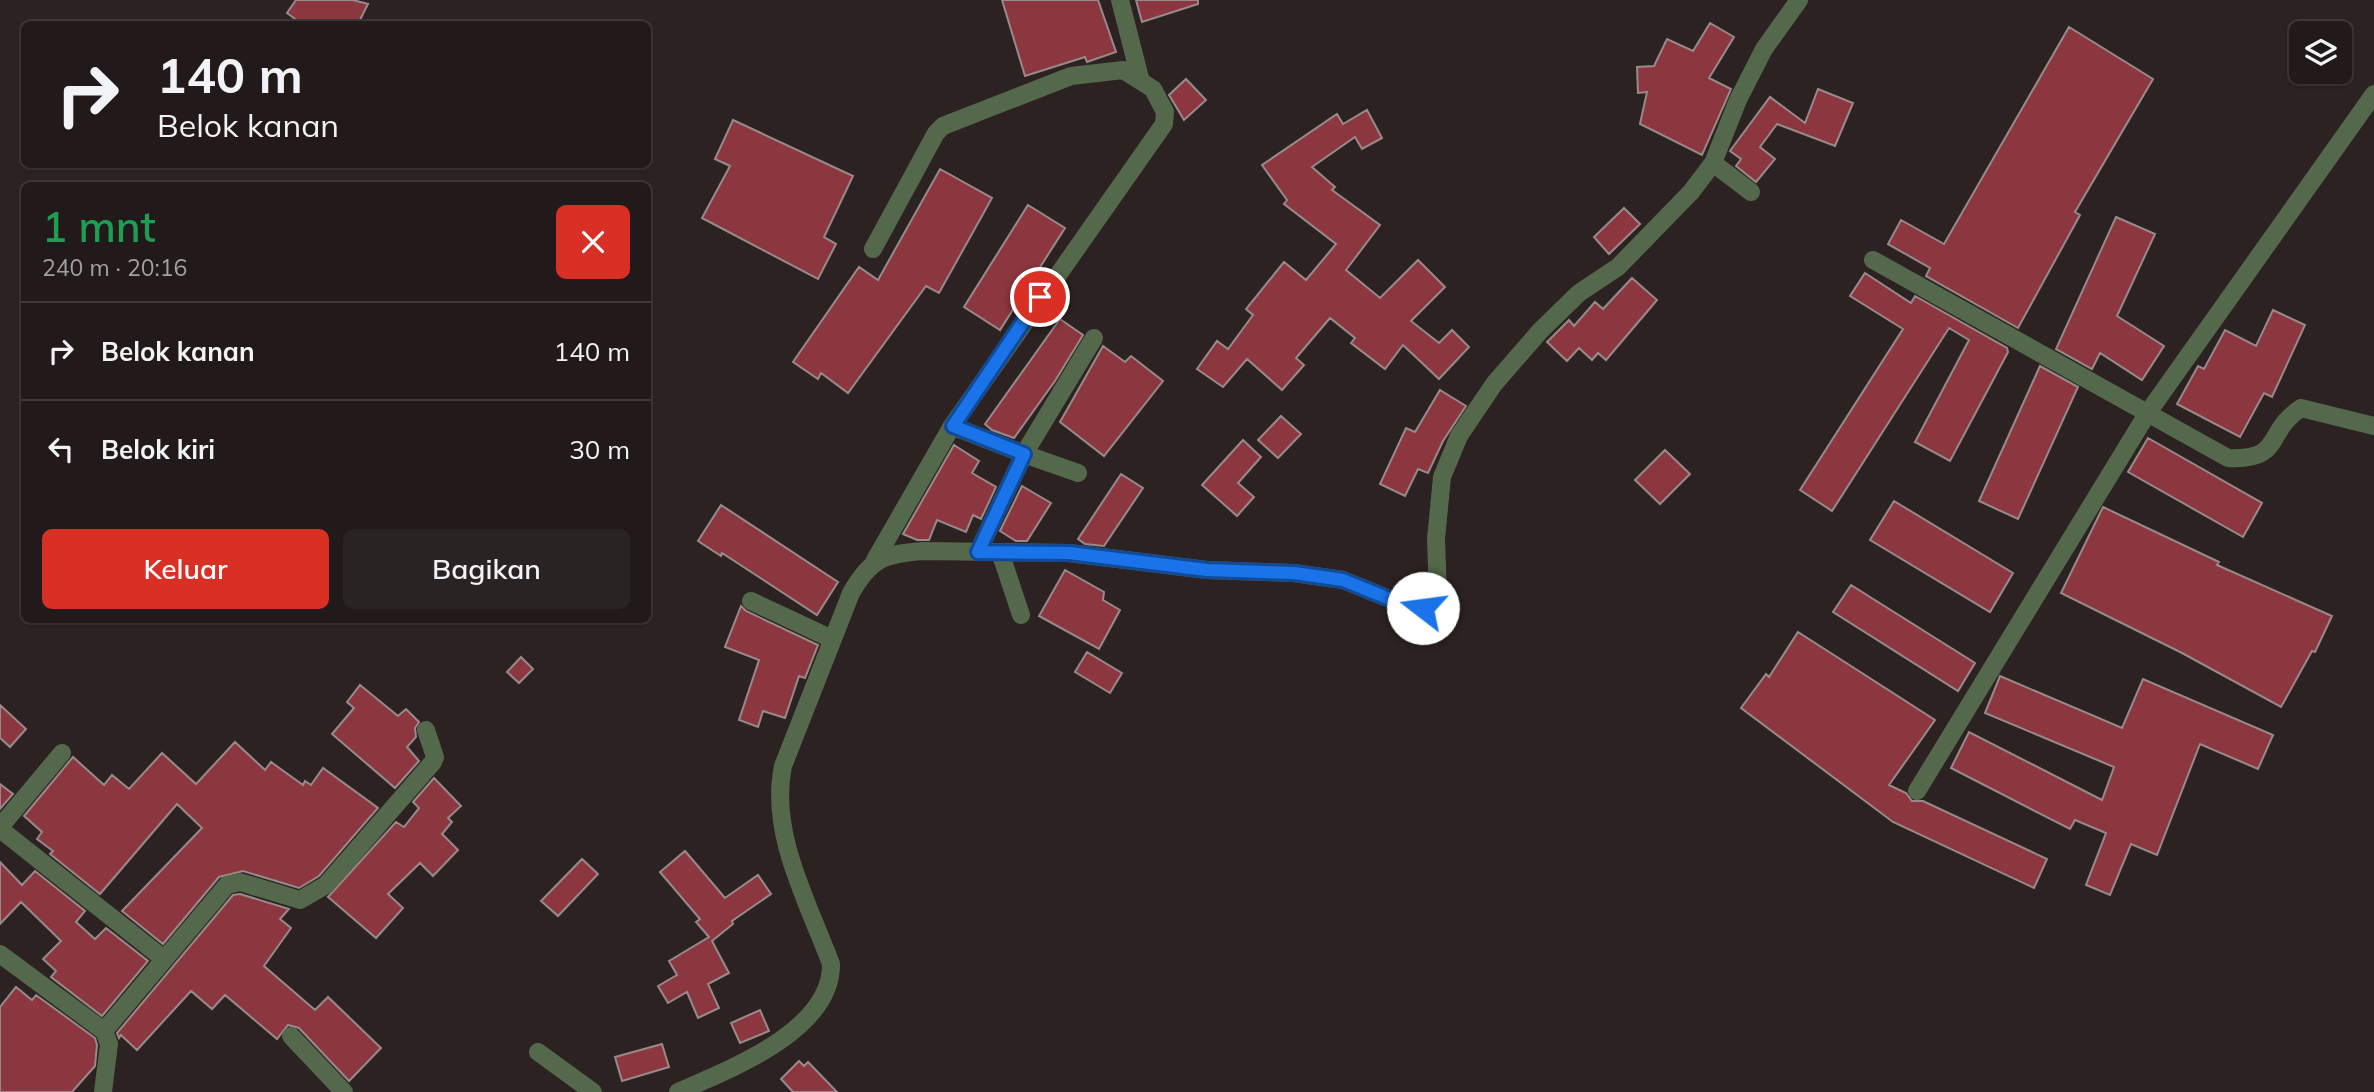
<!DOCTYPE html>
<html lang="id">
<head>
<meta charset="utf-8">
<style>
	:root { --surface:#221a1a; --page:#2a2323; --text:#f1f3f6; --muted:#a2a1a2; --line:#3f3839; --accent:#d93025 }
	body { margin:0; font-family:Mulish,sans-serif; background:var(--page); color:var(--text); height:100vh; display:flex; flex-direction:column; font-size:26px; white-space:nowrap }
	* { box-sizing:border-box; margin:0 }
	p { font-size:23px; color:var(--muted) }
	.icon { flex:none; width:38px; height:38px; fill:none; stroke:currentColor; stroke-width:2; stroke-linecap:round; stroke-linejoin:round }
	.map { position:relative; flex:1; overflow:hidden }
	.sheet { position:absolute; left:21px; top:182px; width:630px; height:441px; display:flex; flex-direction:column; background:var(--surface); border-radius:10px; box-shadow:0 2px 5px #0004,0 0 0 2px var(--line) }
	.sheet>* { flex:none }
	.guide { position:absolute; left:21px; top:21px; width:630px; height:147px; border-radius:10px; box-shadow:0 2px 5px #0004,0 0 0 2px var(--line); background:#221a1a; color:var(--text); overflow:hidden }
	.fabs { position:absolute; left:2289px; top:21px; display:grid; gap:14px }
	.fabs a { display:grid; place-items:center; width:63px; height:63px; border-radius:10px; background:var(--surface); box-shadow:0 2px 5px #0004,0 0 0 2px var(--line); font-size:35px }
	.pin { position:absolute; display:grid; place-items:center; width:60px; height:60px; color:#fff; margin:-30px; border:4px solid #fff; border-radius:50%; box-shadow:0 2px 7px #0007 }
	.me { position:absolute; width:77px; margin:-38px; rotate:285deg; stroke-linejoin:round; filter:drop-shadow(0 0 5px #0008) }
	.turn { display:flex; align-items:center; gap:24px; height:147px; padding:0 21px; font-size:32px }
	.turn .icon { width:91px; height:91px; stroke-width:2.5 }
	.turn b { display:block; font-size:49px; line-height:60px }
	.round { display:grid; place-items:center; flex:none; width:74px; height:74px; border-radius:10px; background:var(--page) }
	.overview { display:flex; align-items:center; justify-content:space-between; height:119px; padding:0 21px }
	h1 { font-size:42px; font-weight:600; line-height:52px; color:#1e9e55 }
	.cta { display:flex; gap:14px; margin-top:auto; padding:14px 21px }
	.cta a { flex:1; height:80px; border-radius:10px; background:var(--accent); color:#fff; font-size:28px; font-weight:600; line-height:80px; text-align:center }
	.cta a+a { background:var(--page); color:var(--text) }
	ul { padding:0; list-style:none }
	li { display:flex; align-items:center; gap:21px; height:98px; padding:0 21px; border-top:2px solid var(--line) }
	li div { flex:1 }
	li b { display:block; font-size:26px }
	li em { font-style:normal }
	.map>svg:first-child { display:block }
</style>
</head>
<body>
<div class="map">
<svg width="2374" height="1092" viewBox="0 0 2374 1092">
	<rect width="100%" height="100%" fill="#2d2222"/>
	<path fill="#8c3740" stroke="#988a8a" stroke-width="2" d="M 296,0 L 353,0 L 368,4 L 358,24 L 302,24 L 287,13 Z
		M 1002,0 L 1098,0 L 1116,52 L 1087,62 L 1085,57 L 1025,76 Z
		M 1136,0 L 1198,0 L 1198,4 L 1142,22 Z
		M 1710,23 L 1734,37 L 1709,78 L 1731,89 L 1702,155 L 1640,124 L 1647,92 L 1638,93 L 1637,67 L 1654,66 L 1667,39 L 1693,51 Z
		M 2069,27 L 2153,79 L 2075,212 L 2080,215 L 2018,328 L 1926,276 L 1930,268 L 1888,244 L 1901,220 L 1944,244 Z
		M 1186,79 L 1206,100 L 1184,120 L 1169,95 Z
		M 1818,89 L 1853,103 L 1835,146 L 1777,124 L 1760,147 L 1775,159 L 1756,182 L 1736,166 L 1741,159 L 1730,151 L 1770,97 L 1805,123 Z
		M 1367,110 L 1382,138 L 1362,149 L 1355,137 L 1312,167 L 1335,187 L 1332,190 L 1380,225 L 1346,270 L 1380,298 L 1418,260 L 1445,287 L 1411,321 L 1439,343 L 1452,330 L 1469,347 L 1439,379 L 1403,345 L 1385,369 L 1351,343 L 1355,338 L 1330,318 L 1296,358 L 1304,365 L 1282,390 L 1247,359 L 1223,387 L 1197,369 L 1217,341 L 1228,349 L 1253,315 L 1246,309 L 1284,262 L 1306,280 L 1336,244 L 1284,204 L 1287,200 L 1262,165 L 1337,114 L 1343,124 Z
		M 733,120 L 853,176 L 824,237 L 836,244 L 818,279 L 702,218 L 730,166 L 715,159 Z
		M 940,169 L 992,198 L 939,293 L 926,286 L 848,393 L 821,373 L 818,379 L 793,362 L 859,267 L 878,280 Z
		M 1028,205 L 1065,228 L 1000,330 L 964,307 Z
		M 1624,208 L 1640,224 L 1609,254 L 1594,237 Z
		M 2116,217 L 2155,234 L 2117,316 L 2164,346 L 2142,380 L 2100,353 L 2092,369 L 2056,349 Z
		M 1865,273 L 1911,303 L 1915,296 L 2007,348 L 2008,352 L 1950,461 L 1915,442 L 1969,340 L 1949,328 L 1832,511 L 1800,490 L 1903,329 L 1850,296 Z
		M 1632,278 L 1657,300 L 1606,360 L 1598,353 L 1592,360 L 1579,348 L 1567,361 L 1547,342 L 1569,320 L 1574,326 L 1595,302 L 1603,309 Z
		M 2273,310 L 2305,325 L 2272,397 L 2264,393 L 2240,437 L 2177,404 L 2198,366 L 2204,369 L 2225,330 L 2256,346 Z
		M 1060,319 L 1083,335 L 1055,381 L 1014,438 L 992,430 L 985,424 Z
		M 1103,346 L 1125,362 L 1131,356 L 1163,381 L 1104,456 L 1060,422 Z
		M 2040,366 L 2078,387 L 2018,519 L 1979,501 Z
		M 1440,390 L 1466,406 L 1443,441 L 1428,473 L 1418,469 L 1405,496 L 1380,484 L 1406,428 L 1415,432 Z
		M 1281,416 L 1301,434 L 1278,458 L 1258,440 Z
		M 2148,438 L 2262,503 L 2243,537 L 2128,472 Z
		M 1243,440 L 1261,457 L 1238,483 L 1254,497 L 1237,516 L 1202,485 Z
		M 954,445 L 979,461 L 972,473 L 996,487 L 981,519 L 973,515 L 966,532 L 937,520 L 929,540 L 917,540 L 903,534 Z
		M 1665,450 L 1690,474 L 1660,504 L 1635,480 Z
		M 1121,474 L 1143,488 L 1104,546 L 1085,544 L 1078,539 Z
		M 1022,486 L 1051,503 L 1027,541 L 1016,541 L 1000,531 Z
		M 1894,501 L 2013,573 L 1990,612 L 1870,540 Z
		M 721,505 L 838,582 L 817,615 L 722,553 L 721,556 L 698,541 Z
		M 2103,507 L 2219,562 L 2217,565 L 2332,616 L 2315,652 L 2312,651 L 2281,707 L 2182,653 L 2061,593 Z
		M 1065,570 L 1104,592 L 1103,600 L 1120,610 L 1099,649 L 1039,616 Z
		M 1851,585 L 1975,663 L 1958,691 L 1833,612 Z
		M 741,606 L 746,611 L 818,645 L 805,678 L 799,676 L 785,718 L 763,711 L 758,727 L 739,720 L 759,660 L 725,647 Z
		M 1798,632 L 1935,720 L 1889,785 L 1906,793 L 1912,801 L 1923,801 L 2047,859 L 2034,888 L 1893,822 L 1741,708 L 1766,674 L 1769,677 Z
		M 1087,652 L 1122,673 L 1110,693 L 1075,672 Z
		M 521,657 L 533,669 L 519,683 L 507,672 Z
		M 2000,676 L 2122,728 L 2143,679 L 2273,735 L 2258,769 L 2200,744 L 2157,855 L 2131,844 L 2110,895 L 2086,885 L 2106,833 L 2075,820 L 2070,829 L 1951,768 L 1969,732 L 2102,800 L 2114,767 L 1985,713 Z
		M 360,685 L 398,716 L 406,709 L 419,722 L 415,728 L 416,737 L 407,747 L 419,761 L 395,788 L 332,734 L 354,708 L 347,702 Z
		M 0,705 L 26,729 L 10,747 L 0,738 Z
		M 235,742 L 265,770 L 271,762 L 303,785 L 305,781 L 311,785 L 323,768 L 378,808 L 319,876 L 299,888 L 243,871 L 219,877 L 163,944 L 122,911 L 202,828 L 177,804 L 100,894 L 50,854 L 53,851 L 37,839 L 42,832 L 24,816 L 73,757 L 104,785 L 112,775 L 129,789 L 162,753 L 196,784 Z
		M 434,778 L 461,806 L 448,818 L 452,822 L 442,834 L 458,850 L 433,876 L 420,863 L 388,894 L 403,908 L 376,938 L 328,897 L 396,822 L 404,827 L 419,808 L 413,802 Z
		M 0,784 L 13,794 L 0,809 Z
		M 685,851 L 725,898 L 758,875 L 771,894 L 732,921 L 733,924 L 712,941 L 729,973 L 708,984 L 719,1008 L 698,1018 L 687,992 L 668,1003 L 658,986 L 677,975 L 669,961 L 709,937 L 696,922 L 700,919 L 660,872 Z
		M 582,859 L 598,874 L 558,916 L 541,901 Z
		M 0,862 L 22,885 L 35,871 L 85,911 L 76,922 L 95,939 L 106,928 L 148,961 L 102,1016 L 51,977 L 56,971 L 43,959 L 61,941 L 21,902 L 0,924 Z
		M 240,894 L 289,909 L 280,919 L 291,928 L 264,966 L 315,1010 L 328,997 L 381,1048 L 349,1081 L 299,1028 L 288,1025 L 277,1039 L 225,995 L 212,1009 L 191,991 L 137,1050 L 121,1035 L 119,1038 L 117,1033 L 233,895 Z
		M 16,987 L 32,1000 L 36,995 L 95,1038 L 97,1045 L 95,1066 L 72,1092 L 0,1092 L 0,1007 Z
		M 760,1010 L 769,1031 L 740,1043 L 731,1023 Z
		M 662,1044 L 669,1067 L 622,1081 L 615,1057 Z
		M 799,1061 L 804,1066 L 808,1062 L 837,1092 L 793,1092 L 781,1079 Z"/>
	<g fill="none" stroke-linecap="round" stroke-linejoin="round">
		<path stroke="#54694c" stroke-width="18" d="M 1120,0 L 1140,78
			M 1713,163 L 1751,192
			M 873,249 L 936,133 L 943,126 L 1071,76 L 1123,70 L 1153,89 L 1165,112 L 1164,124 L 952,426 L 1024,454 L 1094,338
			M 1873,260 L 2228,458 C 2284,461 2264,432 2301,408 L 2374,426
			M 978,552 L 1024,454 L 1078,473
			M 1000,552 L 1021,615
			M 875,560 L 952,426
			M 751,601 L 832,639
			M 1917,791 L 2147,414 L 2374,94
			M 0,827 L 62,753
			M 0,829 L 164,959
			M 0,954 L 104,1031 L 109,1044 L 103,1092
			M 104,1031 L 227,885 L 240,882 L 300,900 L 326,885 L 433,762 L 435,757 L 426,730
			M 291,1036 L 344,1092
			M 538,1052 L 593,1092
			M 678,1092 C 728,1070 832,1031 831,964 C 808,902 769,833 783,766 L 851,593 C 871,558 884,554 923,551 L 1069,553 L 1207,570 L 1294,573 L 1343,580 L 1402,604 L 1423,608 L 1431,605 L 1438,596 L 1436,539 L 1442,477 L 1459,436 L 1494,384 L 1540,331 L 1579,293 L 1618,267 L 1691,192 L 1713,163 L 1738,100 L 1764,49 L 1799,0"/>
	</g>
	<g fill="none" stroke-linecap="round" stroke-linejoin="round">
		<g stroke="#114b97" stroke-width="18">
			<path id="route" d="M 1040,297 L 953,426 L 1024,454 L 978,552 L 1069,553 L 1207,570 L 1294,573 L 1343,580 L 1402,604 L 1423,608"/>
		</g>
		<use href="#route" stroke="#1a73e8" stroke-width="12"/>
	</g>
</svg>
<div class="fabs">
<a><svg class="icon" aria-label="layers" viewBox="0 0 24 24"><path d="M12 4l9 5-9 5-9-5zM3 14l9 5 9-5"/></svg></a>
</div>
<div class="pin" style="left:1040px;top:297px;background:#d93025"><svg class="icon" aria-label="arrive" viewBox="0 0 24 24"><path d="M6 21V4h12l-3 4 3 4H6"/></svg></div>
<svg class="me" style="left:1423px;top:608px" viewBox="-20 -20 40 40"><circle r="19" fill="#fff"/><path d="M0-13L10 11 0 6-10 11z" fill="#1a73e8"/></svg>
<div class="guide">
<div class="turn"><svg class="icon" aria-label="right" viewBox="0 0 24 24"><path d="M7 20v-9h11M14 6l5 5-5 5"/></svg><div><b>140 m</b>Belok kanan</div></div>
</div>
<section class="sheet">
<div class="overview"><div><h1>1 mnt</h1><p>240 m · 20:16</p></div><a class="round" style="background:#d93025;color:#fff"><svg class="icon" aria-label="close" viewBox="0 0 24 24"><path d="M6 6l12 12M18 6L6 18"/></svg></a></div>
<ul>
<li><svg class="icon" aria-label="right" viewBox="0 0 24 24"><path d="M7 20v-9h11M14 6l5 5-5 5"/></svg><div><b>Belok kanan</b></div><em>140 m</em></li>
<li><svg class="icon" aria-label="left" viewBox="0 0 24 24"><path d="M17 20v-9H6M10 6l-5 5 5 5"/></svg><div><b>Belok kiri</b></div><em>30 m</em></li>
</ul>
<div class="cta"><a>Keluar</a><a>Bagikan</a></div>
</section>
</div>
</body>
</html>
